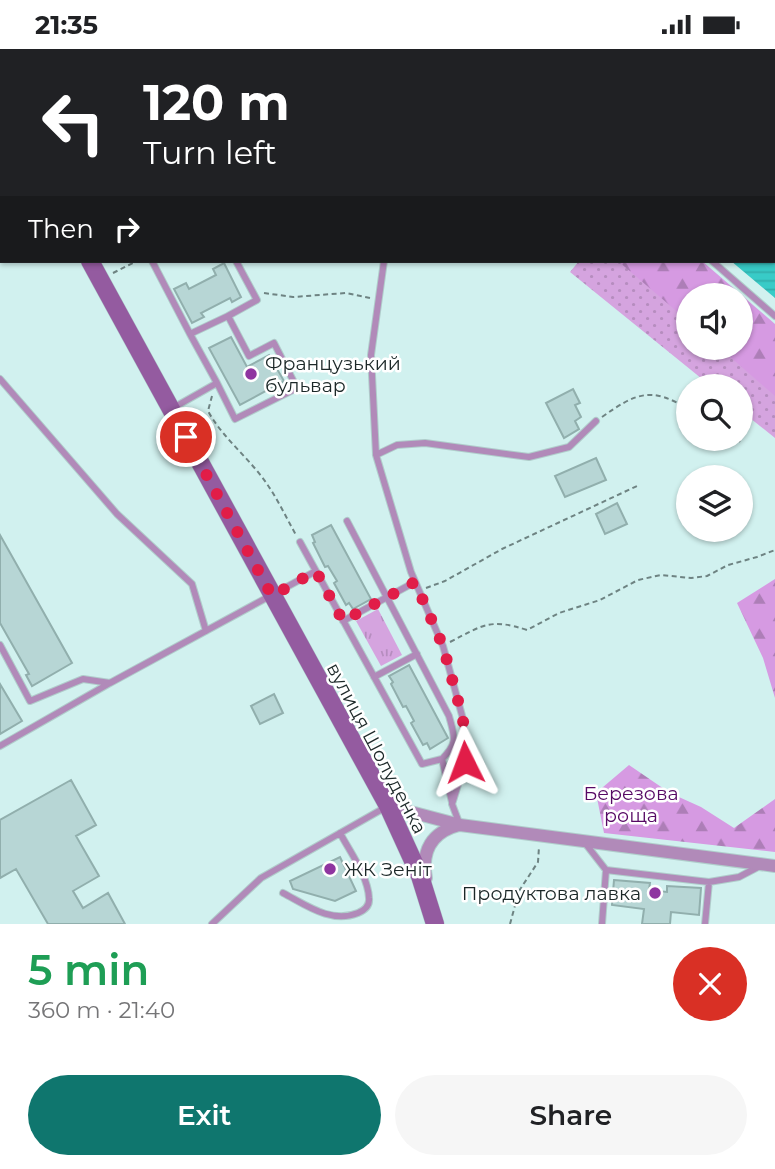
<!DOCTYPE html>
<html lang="en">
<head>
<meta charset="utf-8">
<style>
	:root { --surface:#fff; --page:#f6f6f6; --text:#202124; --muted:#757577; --accent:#0f766e }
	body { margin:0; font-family:Montserrat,sans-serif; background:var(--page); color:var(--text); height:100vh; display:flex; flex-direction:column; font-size:26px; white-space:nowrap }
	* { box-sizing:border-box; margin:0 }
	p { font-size:23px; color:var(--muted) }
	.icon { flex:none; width:38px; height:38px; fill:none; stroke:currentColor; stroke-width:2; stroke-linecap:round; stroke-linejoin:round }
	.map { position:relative; height:875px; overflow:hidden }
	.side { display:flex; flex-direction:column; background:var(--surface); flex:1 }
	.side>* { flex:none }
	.banner { position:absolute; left:0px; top:0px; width:775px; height:214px; box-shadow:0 2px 5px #0004; background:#202124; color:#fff; overflow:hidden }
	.fabs { position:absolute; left:676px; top:234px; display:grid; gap:14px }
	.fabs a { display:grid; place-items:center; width:77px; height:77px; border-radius:50%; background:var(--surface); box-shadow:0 2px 5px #0004; font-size:35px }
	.pin { position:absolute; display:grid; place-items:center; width:60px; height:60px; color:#fff; margin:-30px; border:4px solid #fff; border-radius:50%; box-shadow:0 2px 7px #0007 }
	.me { position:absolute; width:77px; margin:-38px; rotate:357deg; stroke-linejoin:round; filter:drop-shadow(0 0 5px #0008) }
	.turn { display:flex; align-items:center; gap:24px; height:147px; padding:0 28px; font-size:32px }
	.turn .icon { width:91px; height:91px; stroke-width:2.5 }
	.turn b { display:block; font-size:49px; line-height:60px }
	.then { display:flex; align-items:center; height:66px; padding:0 28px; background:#0003; gap:14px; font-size:26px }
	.round { display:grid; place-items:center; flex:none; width:74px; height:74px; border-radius:37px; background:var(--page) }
	.headline { display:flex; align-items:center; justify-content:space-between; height:119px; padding:0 28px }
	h1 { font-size:42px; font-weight:600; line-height:52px; color:#1e9e55 }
	.cta { display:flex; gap:14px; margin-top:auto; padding:14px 28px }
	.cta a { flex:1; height:80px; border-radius:42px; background:var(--accent); color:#fff; font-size:28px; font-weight:600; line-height:80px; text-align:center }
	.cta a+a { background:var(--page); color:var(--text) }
	.status { display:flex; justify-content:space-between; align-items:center; height:49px; padding:0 35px; background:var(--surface); direction:ltr }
	.status svg { height:19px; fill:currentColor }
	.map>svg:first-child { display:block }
</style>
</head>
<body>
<div class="status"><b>21:35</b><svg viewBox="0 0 49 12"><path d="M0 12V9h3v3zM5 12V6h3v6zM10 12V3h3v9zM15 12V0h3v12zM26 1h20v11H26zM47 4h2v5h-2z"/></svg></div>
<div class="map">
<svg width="775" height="875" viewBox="0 0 775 875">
	<defs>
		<pattern id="grass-tufts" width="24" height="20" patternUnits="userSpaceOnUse" patternTransform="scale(1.75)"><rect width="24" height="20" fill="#d5a4df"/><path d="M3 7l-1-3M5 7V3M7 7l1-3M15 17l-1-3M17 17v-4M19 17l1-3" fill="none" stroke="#b68dbf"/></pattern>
		<pattern id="forest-firs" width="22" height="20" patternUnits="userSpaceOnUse" patternTransform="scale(1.75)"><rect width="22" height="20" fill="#d69ae2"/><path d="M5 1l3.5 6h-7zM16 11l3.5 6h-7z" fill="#ad7eb7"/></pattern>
		<pattern id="garden-dots" width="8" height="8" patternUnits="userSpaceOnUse" patternTransform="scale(1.75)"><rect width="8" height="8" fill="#d5a4df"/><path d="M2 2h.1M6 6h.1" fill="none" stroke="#b68dbf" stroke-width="1.8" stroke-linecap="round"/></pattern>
		<pattern id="water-rules" width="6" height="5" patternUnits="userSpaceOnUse" patternTransform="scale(1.75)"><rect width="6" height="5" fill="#38cbc7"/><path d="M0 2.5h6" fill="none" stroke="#31aeab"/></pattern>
	</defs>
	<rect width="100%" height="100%" fill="#d1f1ef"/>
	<path fill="url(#grass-tufts)" d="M 378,560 L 402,606 L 381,617 L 356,572 Z"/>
	<path fill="url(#forest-firs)" fill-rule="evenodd" d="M 604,212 L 702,212 L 775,275 L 775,381 L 740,338 L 727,338 L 676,289 ZM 688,247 L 740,247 L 740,299 L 688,299 Z
		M 775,530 L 775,649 L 763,609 L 737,554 Z
		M 629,716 L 670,744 L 701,758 L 734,779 L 775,750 L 775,803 L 604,784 L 596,744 Z"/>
	<path fill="url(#garden-dots)" d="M 579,212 L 618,212 L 688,272 L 688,299 L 720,299 L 775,347 L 775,389 L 740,361 L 740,338 L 712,338 L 570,223 Z"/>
	<path fill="url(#water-rules)" d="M 484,0 L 775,0 L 775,249 L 731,212 L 774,212 L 774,2 Z"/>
	<path fill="#b7d6d5" stroke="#91afad" stroke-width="2" d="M 224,214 L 241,248 L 232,253 L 230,249 L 201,264 L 204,268 L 192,274 L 174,240 L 186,234 L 189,240 L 216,226 L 213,220 Z
		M 231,288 L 247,318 L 269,306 L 284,332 L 240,356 L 209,299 Z
		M 573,340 L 580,354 L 575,356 L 581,368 L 575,372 L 579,380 L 564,389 L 546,354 Z
		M 596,409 L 606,431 L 565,448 L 555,427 Z
		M 617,454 L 627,475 L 605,485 L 596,465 Z
		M 331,476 L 371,550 L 353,560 L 349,554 L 346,556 L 334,534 L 337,532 L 328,517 L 325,518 L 313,494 L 315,493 L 312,486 Z
		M 0,486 L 72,614 L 32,637 L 26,626 L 29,625 L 0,574 Z
		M 409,616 L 448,689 L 430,700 L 427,694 L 423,696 L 411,674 L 414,672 L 406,657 L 403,658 L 391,635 L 393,633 L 389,627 Z
		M 0,635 L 22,672 L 0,685 Z
		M 274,645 L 283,664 L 260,675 L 251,657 Z
		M 71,731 L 96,776 L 76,787 L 99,827 L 73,842 L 83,859 L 108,844 L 125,875 L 48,875 L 16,820 L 0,829 L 0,771 Z
		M 340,808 L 356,842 L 335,852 L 293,840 L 290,832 Z
		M 614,831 L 650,834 L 649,841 L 667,843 L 667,837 L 701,839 L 699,866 L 671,863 L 670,875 L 642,875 L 644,860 L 612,856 Z"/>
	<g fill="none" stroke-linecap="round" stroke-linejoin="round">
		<g stroke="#b0cdcb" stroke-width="8">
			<path id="service" d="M 471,0 L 473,2
				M 152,212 L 190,285
				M 384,212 L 371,306 L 376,406 L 411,523 L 443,597 L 463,670 L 465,713 L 452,755 L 460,776
				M 712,212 L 775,267
				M 228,267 L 257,251 L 236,212
				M 0,330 L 117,465 L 192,535 L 206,582
				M 173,359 L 217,334 L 235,370 L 297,339 L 274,294 L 249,307 L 228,267 L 190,285 L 217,334
				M 376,406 L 397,396 L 425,394 L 529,408 L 569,398 L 596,372
				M 347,472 L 449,667 C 455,689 458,694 442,710 L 452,753
				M 300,493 L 422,715 L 442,710
				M 343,572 L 415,533
				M 0,596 L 30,652 L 83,630 L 110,634
				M 374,628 L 417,605
				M 0,697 L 110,634 L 316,522
				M 585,794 L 606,821 L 709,833 L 739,828 L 760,817
				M 283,844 C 306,856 331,875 358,864 C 365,861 370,857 369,849 C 368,827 350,803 340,784
				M 212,875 L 261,829 L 386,758
				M 602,875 L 606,821
				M 705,875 L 709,833"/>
		</g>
		<g stroke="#b0cdcb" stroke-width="14">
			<path id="minor" d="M 0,200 L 2,199
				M 388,757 L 460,776 L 775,817
				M 426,829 C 421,801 432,783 459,776"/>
		</g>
		<g stroke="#b0cdcb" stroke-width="19">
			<path id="secondary" d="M 0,50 L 2,53
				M 90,212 L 388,757 L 420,827 L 435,875"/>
		</g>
		<path stroke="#6e8382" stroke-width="2" stroke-dasharray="5 3.5" stroke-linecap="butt" d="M 113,224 L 137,212
			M 264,244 L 293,248 L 346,244 L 370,249
			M 212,347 L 208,362 C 223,390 251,410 269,438 C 279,453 287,470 296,486
			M 602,368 C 636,344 651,337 688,360
			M 736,390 L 742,394
			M 426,539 L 445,532 L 502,500 L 637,437
			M 450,593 C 483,576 490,569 527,581 L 559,564 L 600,551 L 638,531 L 661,526 L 691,529 L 707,527 L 728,516 L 757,508 L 775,501
			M 510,875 L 519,842 L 538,813 L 539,798"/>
		<use href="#service" stroke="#b18ab9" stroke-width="6"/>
		<use href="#minor" stroke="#b18ab9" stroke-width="12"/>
		<use href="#secondary" stroke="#945ba0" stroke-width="18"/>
	</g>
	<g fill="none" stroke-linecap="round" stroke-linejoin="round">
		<path stroke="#e11d48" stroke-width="12" stroke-dasharray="0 21.6" d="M 186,388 L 272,547 L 316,522 L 343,572 L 415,533 L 443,597 L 463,670 L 465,713"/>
	</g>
	<g fill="#8f35a0" stroke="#fff" stroke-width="2.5">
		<circle cx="251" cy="325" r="7"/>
		<circle cx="330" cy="820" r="7"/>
		<circle cx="655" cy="844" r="7"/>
	</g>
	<g text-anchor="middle" stroke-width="5" stroke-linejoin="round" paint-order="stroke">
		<g font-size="19" fill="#1c2828" stroke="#fff" text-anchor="start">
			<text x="265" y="321">Французький<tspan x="265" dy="22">бульвар</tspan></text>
			<text x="344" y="827">ЖК Зеніт</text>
			<text x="641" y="851" text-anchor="end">Продуктова лавка</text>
		</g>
		<g font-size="19" fill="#1c2828" stroke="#fff">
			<text transform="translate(377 699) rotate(62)" y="7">вулиця Шолуденка</text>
		</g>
		<g font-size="19" fill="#560964" stroke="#fff">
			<text x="631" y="751">Березова<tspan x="631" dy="22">роща</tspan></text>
		</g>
	</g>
</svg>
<div class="fabs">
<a><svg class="icon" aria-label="sound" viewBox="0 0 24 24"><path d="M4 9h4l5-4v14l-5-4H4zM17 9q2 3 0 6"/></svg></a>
<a><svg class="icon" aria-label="search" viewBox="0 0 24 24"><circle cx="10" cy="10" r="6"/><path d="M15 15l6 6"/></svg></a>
<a><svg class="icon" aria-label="layers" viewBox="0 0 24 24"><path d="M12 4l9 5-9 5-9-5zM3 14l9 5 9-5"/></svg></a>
</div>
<div class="pin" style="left:186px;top:388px;background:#d93025"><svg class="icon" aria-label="arrive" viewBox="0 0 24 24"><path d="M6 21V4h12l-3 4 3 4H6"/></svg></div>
<svg class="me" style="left:465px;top:713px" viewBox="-20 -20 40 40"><path d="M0-17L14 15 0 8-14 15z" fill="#e11d48" stroke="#fff" stroke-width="4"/></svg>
<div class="banner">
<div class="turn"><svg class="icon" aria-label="left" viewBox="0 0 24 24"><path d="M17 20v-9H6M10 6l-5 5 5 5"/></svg><div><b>120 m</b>Turn left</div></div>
<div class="then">Then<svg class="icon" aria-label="right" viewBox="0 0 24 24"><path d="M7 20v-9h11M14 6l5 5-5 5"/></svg></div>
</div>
</div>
<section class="side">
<div class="headline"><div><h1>5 min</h1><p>360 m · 21:40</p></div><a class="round" style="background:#d93025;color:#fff"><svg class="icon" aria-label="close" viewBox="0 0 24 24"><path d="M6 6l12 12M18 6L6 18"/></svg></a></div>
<div class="cta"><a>Exit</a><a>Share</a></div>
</section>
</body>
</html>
